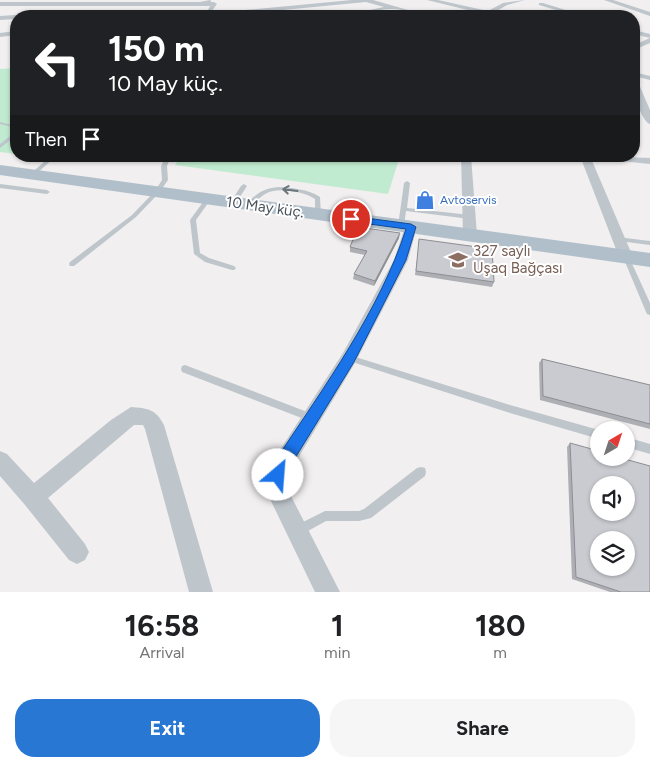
<!DOCTYPE html>
<html lang="en">
<head>
<meta charset="utf-8">
<style>
	:root { --surface:#fff; --page:#f6f6f6; --text:#202124; --muted:#757577; --accent:#2877d2 }
	body { margin:0; font-family:Figtree,sans-serif; background:var(--page); color:var(--text); height:100vh; display:flex; flex-direction:column; font-size:19px; white-space:nowrap }
	* { box-sizing:border-box; margin:0 }
	p { font-size:16px; color:var(--muted) }
	.icon { flex:none; width:28px; height:28px; fill:none; stroke:currentColor; stroke-width:2; stroke-linecap:round; stroke-linejoin:round }
	.map { position:relative; height:592px; overflow:hidden }
	.sheet { display:flex; flex-direction:column; background:var(--surface); flex:1 }
	.sheet>* { flex:none }
	.guide { position:absolute; left:10px; top:10px; width:630px; height:152px; border-radius:20px; box-shadow:0 1px 4px #0004; background:#202124; color:#fff; overflow:hidden }
	.needle { width:32px; rotate:39deg }
	.controls { position:absolute; left:590px; top:421px; display:grid; gap:10px }
	.controls a { display:grid; place-items:center; width:45px; height:45px; border-radius:50%; background:var(--surface); box-shadow:0 1px 4px #0004; font-size:25px }
	.pin { position:absolute; display:grid; place-items:center; width:42px; height:42px; color:#fff; margin:-21px; border:2px solid #fff; border-radius:50%; box-shadow:0 1px 5px #0007 }
	.me { position:absolute; width:55px; margin:-28px; rotate:27deg; stroke-linejoin:round; filter:drop-shadow(0 0 4px #0008) }
	.turn { display:flex; align-items:center; gap:18px; height:105px; padding:0 15px; font-size:22px }
	.turn .icon { width:65px; height:65px; stroke-width:2.5 }
	.turn b { display:block; font-size:35px; line-height:42px }
	.then { display:flex; align-items:center; height:48px; padding:0 15px; background:#0003; gap:10px; font-size:19px }
	.eta { display:flex; justify-content:space-evenly; align-items:center; height:85px; text-align:center }
	.eta b { font-size:30px; font-weight:700; line-height:35px }
	.action { display:flex; gap:10px; margin-top:auto; padding:10px 15px }
	.action a { flex:1; height:58px; border-radius:20px; background:var(--accent); color:#fff; font-size:20px; font-weight:700; line-height:58px; text-align:center }
	.action a+a { background:var(--page); color:var(--text) }
	.map>svg:first-child { display:block }
</style>
</head>
<body>
<div class="map">
<svg width="650" height="592" viewBox="0 0 650 592">
	<rect width="100%" height="100%" fill="#f1efef"/>
	<path fill="#c1ebd0" d="M 16,68 L 16,154 L 0,152 L 0,69 Z
		M 172,156 L 400,156 L 388,194 L 175,165 L 179,159 Z"/>
	<g fill="none" stroke-linecap="round" stroke-linejoin="round">
		<path fill="#bec6cc" fill-rule="evenodd" d="M 210,0 L 211,1 L 211,4 L 210,5 L 209,2 L 191,5 L 190,4 Z
			M 409,11 L 410,13 L 399,16 L 395,16 Z
			M 0,122 L 16,126 L 16,128 L 0,124 Z
			M 14,133 L 16,133 L 16,136 L 0,148 L 0,144 Z
			M 51,156 L 56,156 L 34,176 L 30,176 L 30,174 Z
			M 160,156 L 166,156 L 170,159 L 167,166 L 168,180 L 159,193 L 136,217 L 74,266 L 70,266 L 69,264 L 70,262 L 132,215 L 155,191 L 162,180 L 161,166 L 164,160 Z
			M 407,181 L 410,183 L 407,208 L 470,215 L 473,217 L 470,219 L 406,211 L 404,226 L 403,227 L 399,227 L 398,226 L 404,183 Z
			M 0,184 L 47,190 L 50,192 L 47,194 L 0,188 Z
			M 244,184 L 247,186 L 236,203 L 235,204 L 231,204 L 230,203 L 241,186 Z
			M 279,187 C 292,188 308,189 320,197 L 321,215 L 318,217 L 315,215 L 315,199 C 305,192 278,187 267,193 C 261,196 256,201 251,206 L 247,206 L 246,205 C 255,194 264,188 279,187 Z
			M 208,197 L 211,199 L 196,220 L 200,253 L 209,258 L 234,266 L 236,268 L 234,270 L 232,270 L 205,262 L 194,254 L 190,220 L 206,198 Z
			M 617,237 L 650,241 L 650,245 L 619,241 L 617,241 L 616,239 Z
			M 624,255 L 628,255 L 629,257 L 650,303 L 650,315 L 647,314 L 646,312 L 623,257 Z
			M 349,355 L 510,405 L 599,430 L 599,439 L 510,413 L 346,360 L 345,358 L 346,356 Z
			M 185,365 L 315,415 L 317,418 L 315,421 L 312,422 L 182,372 L 181,369 L 182,366 Z
			M 626,437 L 650,444 L 650,454 L 626,447 Z
			M 421,467 L 425,468 L 426,472 L 425,476 L 371,518 L 359,521 L 326,521 L 299,536 L 295,534 L 293,530 L 295,526 L 325,511 L 359,511 L 364,509 L 417,468 Z"/>
		<path fill="#bec6cc" fill-rule="evenodd" d="M 352,0 L 373,0 L 429,16 C 416,17 404,8 391,9 C 375,9 358,17 341,16 L 384,7 L 366,2 L 219,16 L 199,16 L 202,14 Z
			M 427,0 L 438,0 L 488,11 L 503,3 L 525,0 L 507,5 L 495,12 L 508,16 L 488,15 Z
			M 604,0 L 613,0 L 650,12 L 650,16 Z
			M 0,2 L 214,2 L 217,4 L 211,12 L 208,10 L 210,6 L 0,6 Z
			M 539,3 L 543,3 L 585,16 L 576,16 L 539,5 Z
			M 603,10 L 605,13 L 595,16 L 586,16 Z
			M 117,12 L 141,13 L 144,15 L 115,15 Z
			M 43,13 L 45,16 L 16,16 L 16,19 L 0,20 L 0,16 Z
			M 634,30 L 650,34 L 650,43 L 634,50 L 634,45 L 650,38 L 634,34 Z
			M 16,31 L 16,35 L 0,37 L 0,33 Z
			M 634,72 L 650,76 L 650,80 L 634,76 Z
			M 634,80 L 638,82 L 650,110 L 650,124 C 640,120 633,90 634,80 Z
			M 461,156 L 471,156 L 477,235 L 470,239 L 463,235 Z
			M 580,156 L 590,156 L 633,257 L 631,260 L 621,260 L 619,257 Z
			M 596,156 L 650,158 L 650,164 L 601,159 Z
			M 411,223 L 417,227 L 408,260 L 355,363 L 292,468 L 290,482 L 292,498 L 340,592 L 315,592 L 271,501 C 268,484 269,471 276,456 L 343,353 L 394,260 L 405,227 Z
			M 131,407 C 147,408 156,409 164,425 L 213,592 L 189,592 L 145,429 L 143,425 L 134,425 L 48,498 L 85,544 L 89,552 L 85,560 L 77,564 L 69,560 L 25,505 L 0,476 L 0,451 L 7,454 L 34,483 L 111,420 Z"/>
		<path fill="#b1bfcb" fill-rule="evenodd" d="M 0,165 L 650,253 L 650,267 L 0,175 Z"/>
	</g>
	<path fill="#adafb4" d="M 399,238 L 374,286 L 353,279 L 354,274 L 365,255 L 350,252 L 350,247 Z
		M 419,244 L 494,282 L 492,287 L 415,275 Z
		M 542,359 L 650,385 L 650,429 L 540,400 L 539,363 Z
		M 570,443 L 650,592 L 610,592 L 572,579 L 567,447 Z"/>
	<path fill="#8d8e92" d="M 400,233 L 399,238 L 374,286 L 375,281 Z"/>
	<path fill="#c9cbd1" stroke="#8d8e92" fill-rule="evenodd" d="M 358,227 L 400,233 L 375,281 L 354,274 L 367,251 L 350,247 Z
		M 419,239 L 492,249 L 494,282 L 416,271 Z
		M 542,359 L 650,385 L 650,424 L 543,396 Z
		M 570,443 L 599,451 L 599,458 L 621,458 L 650,466 L 650,592 L 621,592 L 576,577 ZM 599,485 L 626,485 L 626,512 L 599,512 ZM 599,540 L 626,540 L 626,568 L 599,568 Z"/>
	<defs><path id="oneway-shaft" d="M-6 0H5M1.5-3L5.5 0L1.5 3" fill="none" stroke-width="1.6" stroke-linecap="round" stroke-linejoin="round" transform="scale(1.25)"/></defs>
	<use stroke="#6b757c" href="#oneway-shaft" transform="translate(290 190) rotate(-173)"/>
	<path fill="#1a73e8" stroke="#114b97" d="M 351,216 L 411,224 L 416,227 L 406,260 L 354,362 L 289,468 L 284,480 L 278,483 L 273,480 L 271,475 L 277,458 C 324,387 380,310 406,229 L 347,221 L 346,219 Z"/>
	<defs>
		<g id="shop-bare" transform="scale(1.5)"><path d="M-5-2.5h2.3a2.7 3.5 0 0 1 5.4 0H5L5.5 6h-11ZM-1.5-2.5h3a1.5 2.3 0 0 0-3 0Z" fill="#3f7fe0" stroke="#fff" stroke-width="2.5" paint-order="stroke"/></g>
		<g id="school-bare" transform="scale(1.5)"><path d="M0-5L7-2L0 1L-7-2ZM-4 1L0 2.5L4 1V4Q0 6-4 4Z" fill="#8d6e63" stroke="#fff" stroke-width="2.5" paint-order="stroke"/></g>
	</defs>
	<g fill-rule="evenodd">
		<use href="#shop-bare" x="425" y="200"/>
		<use href="#school-bare" x="458" y="260"/>
	</g>
	<g text-anchor="middle" stroke-width="4" stroke-linejoin="round" paint-order="stroke">
		<g font-size="12" fill="#366cbe" stroke="#fff" text-anchor="start">
			<text x="440" y="204">Avtoservis</text>
		</g>
		<g font-size="15" fill="#48525a" stroke="#fff">
			<text transform="translate(265 207) rotate(8)" y="5">10 May küç.</text>
		</g>
		<g font-size="15" fill="#785e54" stroke="#fff" text-anchor="start">
			<text x="473" y="256">327 saylı<tspan x="473" dy="17">Uşaq Bağçası</tspan></text>
		</g>
	</g>
</svg>
<div class="controls">
<a><svg class="needle" viewBox="-14 -14 28 28"><path d="M0-13l5 13h-10z" fill="#e53935"/><path d="M0 13l5-13h-10z" fill="#757577"/></svg></a>
<a><svg class="icon" aria-label="sound" viewBox="0 0 24 24"><path d="M4 9h4l5-4v14l-5-4H4zM17 9q2 3 0 6"/></svg></a>
<a><svg class="icon" aria-label="layers" viewBox="0 0 24 24"><path d="M12 4l9 5-9 5-9-5zM3 14l9 5 9-5"/></svg></a>
</div>
<div class="pin" style="left:351px;top:219px;background:#d93025"><svg class="icon" aria-label="arrive" viewBox="0 0 24 24"><path d="M6 21V4h12l-3 4 3 4H6"/></svg></div>
<svg class="me" style="left:278px;top:475px" viewBox="-20 -20 40 40"><circle r="19" fill="#fff"/><path d="M0-13L10 11 0 6-10 11z" fill="#1a73e8"/></svg>
<div class="guide">
<div class="turn"><svg class="icon" aria-label="left" viewBox="0 0 24 24"><path d="M17 20v-9H6M10 6l-5 5 5 5"/></svg><div><b>150 m</b>10 May küç.</div></div>
<div class="then">Then<svg class="icon" aria-label="arrive" viewBox="0 0 24 24"><path d="M6 21V4h12l-3 4 3 4H6"/></svg></div>
</div>
</div>
<section class="sheet">
<div class="eta">
<div><b>16:58</b><p>Arrival</p></div>
<div><b>1</b><p>min</p></div>
<div><b>180</b><p>m</p></div>
</div>
<div class="action"><a>Exit</a><a>Share</a></div>
</section>
</body>
</html>
